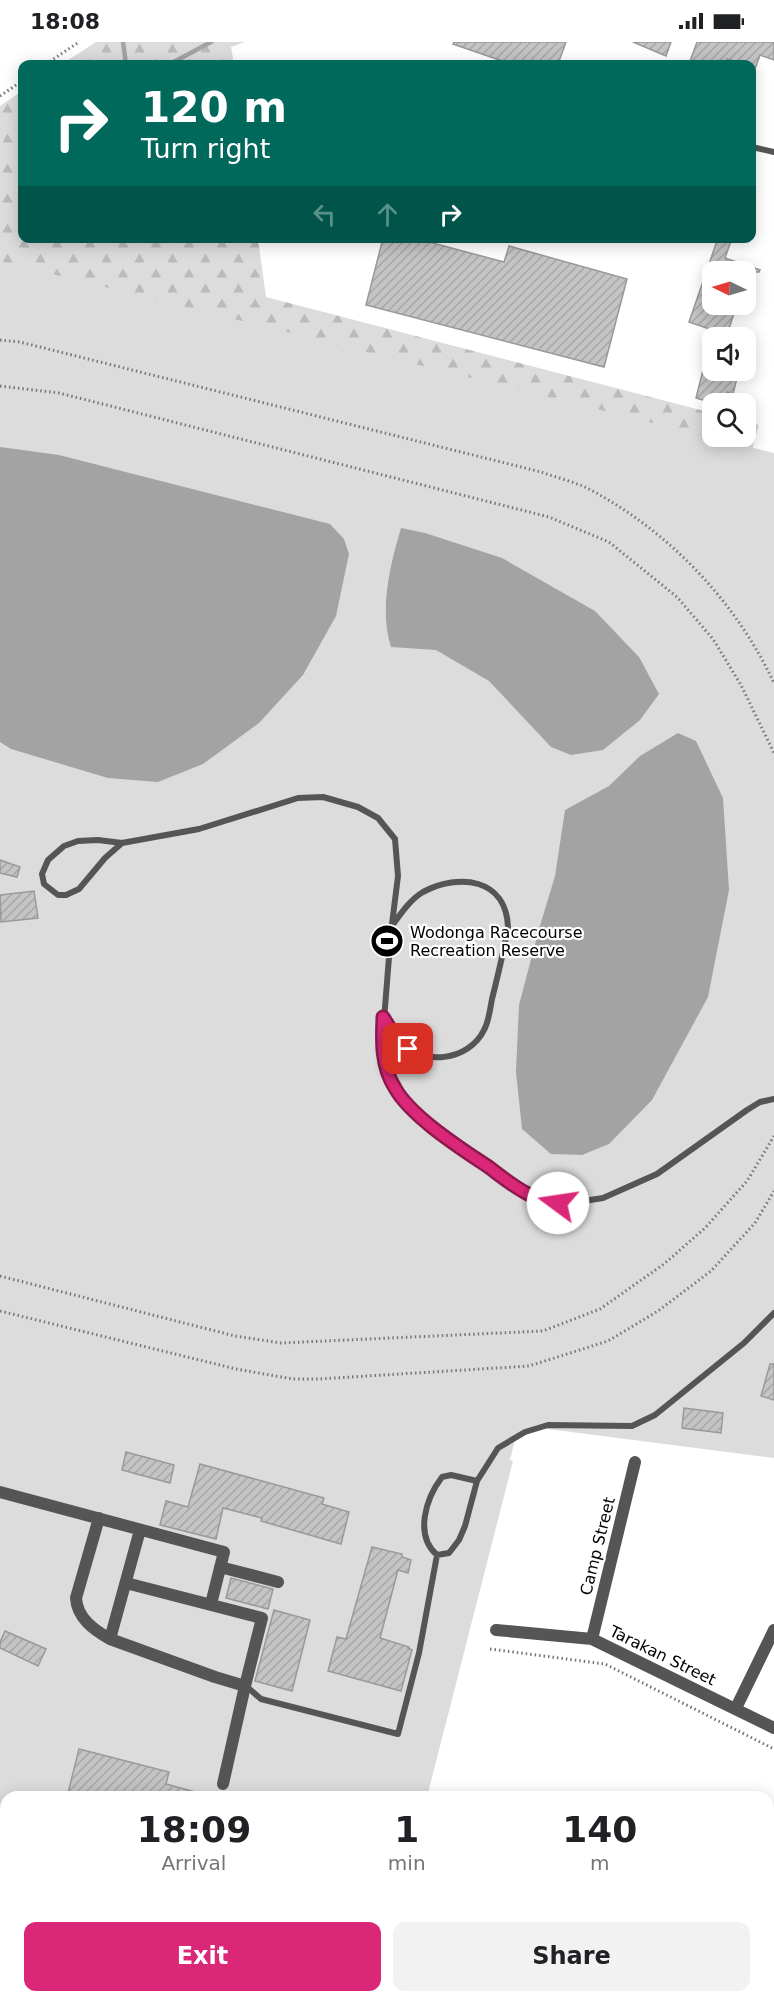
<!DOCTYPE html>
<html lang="en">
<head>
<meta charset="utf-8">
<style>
	:root { --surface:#fff; --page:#f2f2f2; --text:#202124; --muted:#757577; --accent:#db2777 }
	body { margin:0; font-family:"DejaVu Sans",sans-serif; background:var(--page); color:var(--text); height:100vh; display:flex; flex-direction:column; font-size:22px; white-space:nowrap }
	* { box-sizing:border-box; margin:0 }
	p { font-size:20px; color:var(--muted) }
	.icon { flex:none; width:33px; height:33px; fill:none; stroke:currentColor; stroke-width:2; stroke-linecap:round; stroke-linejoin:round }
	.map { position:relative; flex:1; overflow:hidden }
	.panel { position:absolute; left:0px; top:1749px; width:774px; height:212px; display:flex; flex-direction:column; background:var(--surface); border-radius:18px 18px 0 0; box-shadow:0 3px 15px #0003 }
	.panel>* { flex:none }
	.top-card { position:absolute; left:18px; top:18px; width:738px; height:183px; border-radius:12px; box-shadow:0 3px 15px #0003; background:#00695c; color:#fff; overflow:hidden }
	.needle { width:39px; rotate:275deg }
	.buttons { position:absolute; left:702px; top:219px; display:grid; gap:12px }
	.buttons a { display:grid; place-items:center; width:54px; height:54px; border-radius:12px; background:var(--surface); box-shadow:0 3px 15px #0003; font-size:30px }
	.pin { position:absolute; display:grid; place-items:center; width:51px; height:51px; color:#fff; margin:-26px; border-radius:12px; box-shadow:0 3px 9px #0006 }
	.me { position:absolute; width:66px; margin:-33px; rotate:284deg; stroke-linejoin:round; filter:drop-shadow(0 0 4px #0008) }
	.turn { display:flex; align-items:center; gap:21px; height:126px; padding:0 24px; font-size:27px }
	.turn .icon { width:78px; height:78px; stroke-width:2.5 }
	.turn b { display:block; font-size:42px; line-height:51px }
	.lanes { display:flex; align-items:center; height:57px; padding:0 24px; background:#0003; justify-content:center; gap:30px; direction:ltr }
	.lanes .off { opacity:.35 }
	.eta { display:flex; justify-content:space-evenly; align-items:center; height:102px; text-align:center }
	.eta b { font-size:36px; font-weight:800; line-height:42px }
	.cta { display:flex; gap:12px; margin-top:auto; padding:12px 24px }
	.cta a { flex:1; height:69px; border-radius:12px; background:var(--accent); color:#fff; font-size:24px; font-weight:800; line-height:69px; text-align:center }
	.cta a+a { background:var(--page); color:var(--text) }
	.status { display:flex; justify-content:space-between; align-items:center; height:42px; padding:0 30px; background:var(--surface); direction:ltr }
	.status svg { height:16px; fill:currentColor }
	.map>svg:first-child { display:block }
</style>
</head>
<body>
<div class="status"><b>18:08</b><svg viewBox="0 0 49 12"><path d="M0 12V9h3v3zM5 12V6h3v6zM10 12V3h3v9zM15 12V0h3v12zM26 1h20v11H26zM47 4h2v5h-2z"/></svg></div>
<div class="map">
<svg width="774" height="1960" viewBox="0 0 774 1960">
	<defs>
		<pattern id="forest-firs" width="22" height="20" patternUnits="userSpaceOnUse" patternTransform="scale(1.5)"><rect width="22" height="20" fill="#dcdcdc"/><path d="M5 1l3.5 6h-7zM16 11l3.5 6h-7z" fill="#bbb"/></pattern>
		<pattern id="building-hatch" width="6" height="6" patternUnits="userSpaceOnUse" patternTransform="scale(1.5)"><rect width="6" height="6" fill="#c4c4c4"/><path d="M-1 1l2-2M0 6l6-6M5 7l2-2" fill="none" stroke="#a7a7a7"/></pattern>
	</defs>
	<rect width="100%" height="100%" fill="#fff"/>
	<path fill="url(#forest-firs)" d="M 96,0 L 245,0 L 231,5 L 234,22 L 62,22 Z
		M 22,49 L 22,196 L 258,197 L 266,255 L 712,371 L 712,394 L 746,394 L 746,379 L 759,383 L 750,415 L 0,233 L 0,64 Z"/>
	<path fill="#dcdcdc" d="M 0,219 L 774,411 L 774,1416 L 540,1386 L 526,1391 L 515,1398 L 510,1418 L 513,1419 L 427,1755 L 387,1755 L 381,1752 L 380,1755 L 6,1755 L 6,1840 L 0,1839 Z"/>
	<path fill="#a3a3a3" d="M 0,405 L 59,413 L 330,482 L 344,497 L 349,512 L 336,574 L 303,633 L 259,681 L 203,722 L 158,740 L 108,736 L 11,707 L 0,700 Z
		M 401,486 L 425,491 L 502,516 L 595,569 L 639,615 L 659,652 L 640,678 L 603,708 L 571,713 L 551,705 L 489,639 L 436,608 L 391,605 C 379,568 390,523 401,486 Z
		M 678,691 L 696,699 L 723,756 L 729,848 L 708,955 L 652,1058 L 609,1102 L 582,1113 L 551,1112 L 522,1087 L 516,1030 L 519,963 L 539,887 L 555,834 L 565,768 L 609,744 L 640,714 Z"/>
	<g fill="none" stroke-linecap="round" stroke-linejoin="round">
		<path stroke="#a3a3a3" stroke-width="4.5" d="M 123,0 L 126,22
			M 170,22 L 211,0"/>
	</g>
	<path fill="url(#building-hatch)" stroke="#999" stroke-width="1.5" d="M 454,0 L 566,0 L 558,22 L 511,22 L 453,2 Z
		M 633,0 L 671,0 L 666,14 Z
		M 697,0 L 774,0 L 774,18 L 760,13 L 755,27 L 752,25 L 752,22 L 743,22 L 727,17 L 725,22 L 689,22 Z
		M 383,196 L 414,196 L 504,220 L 509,204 L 627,237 L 604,325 L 366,263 Z
		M 718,196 L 732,196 L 725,216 L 760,228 L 759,230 L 712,230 L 712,262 L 737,262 L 727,293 L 689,280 Z
		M 703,328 L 710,330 L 710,328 L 739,328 L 733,352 L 727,350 L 724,362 L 716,362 L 696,356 Z
		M 0,818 L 20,825 L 17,835 L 0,831 Z
		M 34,849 L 38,876 L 1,880 L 0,853 Z
		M 770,1322 L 774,1322 L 774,1358 L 761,1354 Z
		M 684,1366 L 723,1371 L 721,1391 L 682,1386 Z
		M 126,1410 L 174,1423 L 170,1441 L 122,1428 Z
		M 200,1422 L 324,1456 L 322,1462 L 349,1470 L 341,1502 L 261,1479 L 262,1476 L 223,1466 L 216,1497 L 160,1483 L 166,1459 L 188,1465 Z
		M 372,1505 L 402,1512 L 402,1515 L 411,1518 L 408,1531 L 398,1528 L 380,1596 L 409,1605 L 408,1606 L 412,1608 L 401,1649 L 328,1629 L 337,1595 L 346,1597 Z
		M 231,1536 L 273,1547 L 268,1567 L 226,1556 Z
		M 274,1568 L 310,1578 L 292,1649 L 255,1639 Z
		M 5,1589 L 46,1607 L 38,1624 L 0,1606 L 0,1600 Z
		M 79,1707 L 169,1730 L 166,1742 L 199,1751 L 198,1755 L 67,1755 Z"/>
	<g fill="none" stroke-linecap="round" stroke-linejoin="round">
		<path stroke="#777" stroke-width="3" stroke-dasharray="1.5 3" stroke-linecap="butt" d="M 46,22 L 79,0
			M 0,54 L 22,39
			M 0,298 L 20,300 L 541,430 C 555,435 571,439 585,445 C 667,487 735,558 774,641
			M 0,344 L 59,351 L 549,475 L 609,500 L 677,555 L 713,597 L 741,643 L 774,711
			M 0,1234 L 235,1294 L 281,1301 L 543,1289 L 600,1267 L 664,1222 L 705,1186 L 747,1139 L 774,1094
			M 0,1269 L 236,1327 L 293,1337 L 319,1337 L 529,1324 L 608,1299 L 658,1269 L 711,1229 L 755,1181 L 774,1149
			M 490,1607 L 605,1622 L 774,1707
			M 768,1948 L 774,1951
			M 331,1960 L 333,1954"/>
		<path stroke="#555" stroke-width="6" d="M 453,21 L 456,22
			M 752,105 L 774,110
			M 122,801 L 105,816 L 79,847 L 66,853 L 58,853 L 44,842 L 42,832 L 48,818 L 64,804 L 78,799 L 98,798 L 122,801 L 199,787 L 298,756 L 323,755 L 358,765 L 378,776 L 395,797 L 398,834 L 391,890 L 382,1003 L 386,1028 L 395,1047 L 407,1064 L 450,1099 L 526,1152 L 545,1160 L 571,1161 L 603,1156 L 657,1132 L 747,1068 L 760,1060 L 774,1057
			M 384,975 C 388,983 392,993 398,999 C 422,1025 469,1019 484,988 C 489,979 490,967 492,957 C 498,933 504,909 508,885 C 506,836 459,831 423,850 C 411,857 402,870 394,881
			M 437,1513 C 414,1493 426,1456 442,1435 L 451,1433 L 477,1439
			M 246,1644 L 261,1657 L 398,1692 L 419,1611 L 437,1513 L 449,1511 L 459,1498 L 465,1484 L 477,1439 L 498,1406 L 525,1390 L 548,1383 L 632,1384 L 655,1373 L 744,1301 L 774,1271"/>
		<path stroke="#555" stroke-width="12" d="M 0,1450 L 224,1510 L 211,1562
			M 99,1476 L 76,1556 C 77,1576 94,1588 110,1597 L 215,1635 L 245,1644 L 223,1742
			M 220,1525 L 278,1540
			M 126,1541 L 262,1576 L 245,1644
			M 496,1588 L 592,1597 L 774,1686
			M 110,1597 L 140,1488
			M 592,1597 L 635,1420
			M 736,1666 L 774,1588
			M 740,1954 L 751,1960
			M 351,1960 L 353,1954"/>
	</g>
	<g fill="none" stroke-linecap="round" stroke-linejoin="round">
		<g stroke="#8e194d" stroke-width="15">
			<path id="route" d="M 408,1007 L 398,999 L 383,975 C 382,1000 381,1024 395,1046 C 411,1075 462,1107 490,1126 C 502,1135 514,1145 528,1152 C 538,1158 547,1160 558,1161"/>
		</g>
		<use href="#route" stroke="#db2777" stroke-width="10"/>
	</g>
	<defs>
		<g id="stadium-disc" transform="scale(1.725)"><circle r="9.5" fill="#000" stroke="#fff"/><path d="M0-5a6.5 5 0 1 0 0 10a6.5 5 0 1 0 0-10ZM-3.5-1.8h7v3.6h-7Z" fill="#fff"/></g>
	</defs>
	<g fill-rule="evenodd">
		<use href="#stadium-disc" x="387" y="899"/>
	</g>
	<g text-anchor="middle" stroke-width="4.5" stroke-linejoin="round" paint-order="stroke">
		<g font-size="16" fill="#000" stroke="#fff" text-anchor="start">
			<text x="410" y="896">Wodonga Racecourse<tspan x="410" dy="18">Recreation Reserve</tspan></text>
		</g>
		<g font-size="16" fill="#000" stroke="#fff">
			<text transform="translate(597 1504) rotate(-76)" y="6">Camp Street</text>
			<text transform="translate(663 1613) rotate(26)" y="6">Tarakan Street</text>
		</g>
	</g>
</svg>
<div class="buttons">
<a><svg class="needle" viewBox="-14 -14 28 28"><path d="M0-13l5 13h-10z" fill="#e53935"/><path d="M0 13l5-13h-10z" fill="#757577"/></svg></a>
<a><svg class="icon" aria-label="sound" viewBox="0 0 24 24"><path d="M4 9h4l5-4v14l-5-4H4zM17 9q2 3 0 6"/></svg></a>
<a><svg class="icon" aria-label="search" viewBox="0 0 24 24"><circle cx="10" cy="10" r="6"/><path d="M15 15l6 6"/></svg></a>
</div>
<div class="pin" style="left:408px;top:1007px;background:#d93025"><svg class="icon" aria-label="arrive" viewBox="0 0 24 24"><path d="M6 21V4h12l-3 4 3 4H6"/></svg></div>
<svg class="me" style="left:558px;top:1161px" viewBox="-20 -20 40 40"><circle r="19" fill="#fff"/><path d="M0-13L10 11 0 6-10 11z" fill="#db2777"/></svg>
<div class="top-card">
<div class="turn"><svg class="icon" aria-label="right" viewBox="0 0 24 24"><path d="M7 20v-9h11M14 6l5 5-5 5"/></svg><div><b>120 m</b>Turn right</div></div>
<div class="lanes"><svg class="icon off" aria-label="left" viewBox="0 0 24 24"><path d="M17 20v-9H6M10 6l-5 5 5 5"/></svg><svg class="icon off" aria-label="ahead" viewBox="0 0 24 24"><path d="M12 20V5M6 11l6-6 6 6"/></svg><svg class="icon" aria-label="right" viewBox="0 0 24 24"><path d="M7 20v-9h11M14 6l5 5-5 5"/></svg></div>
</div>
<section class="panel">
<div class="eta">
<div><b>18:09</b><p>Arrival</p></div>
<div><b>1</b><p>min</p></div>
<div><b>140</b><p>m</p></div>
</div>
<div class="cta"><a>Exit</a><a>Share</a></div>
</section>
</div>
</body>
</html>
